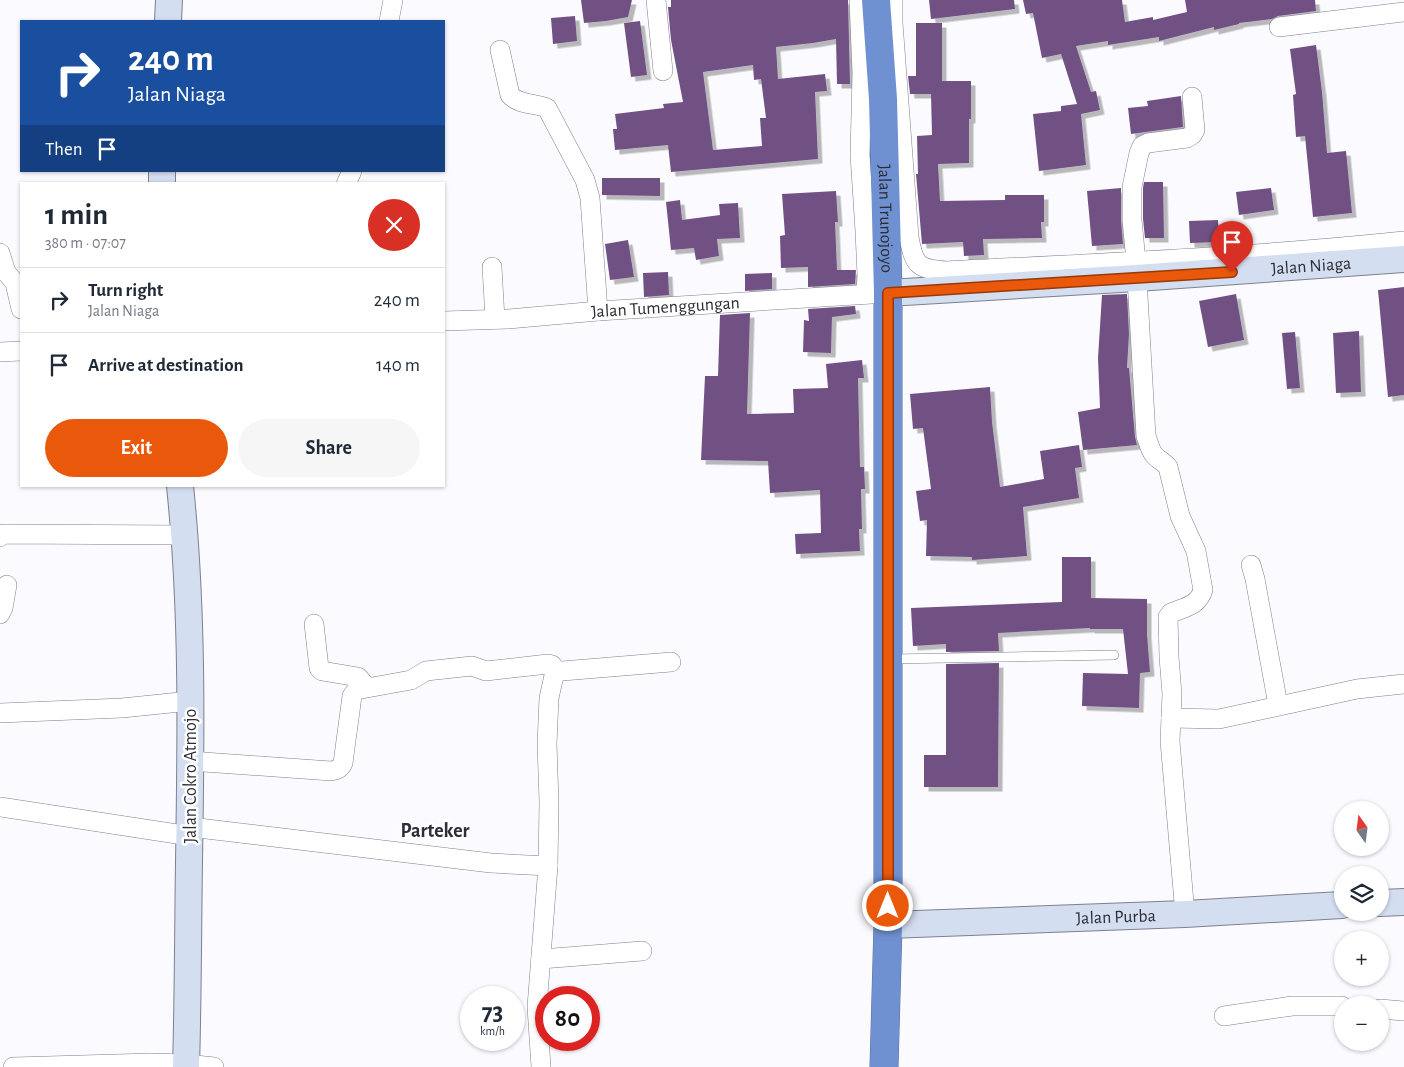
<!DOCTYPE html>
<html lang="en">
<head>
<meta charset="utf-8">
<style>
	:root { --surface:#fff; --page:#f6f6f7; --text:#1f2937; --muted:#747a83; --line:#e0e1e3; --accent:#ea580c }
	body { margin:0; font-family:"Alegreya Sans",sans-serif; background:var(--page); color:var(--text); height:100vh; display:flex; flex-direction:column; font-size:19px; white-space:nowrap }
	* { box-sizing:border-box; margin:0 }
	p { font-size:16px; color:var(--muted) }
	.icon { flex:none; width:28px; height:28px; fill:none; stroke:currentColor; stroke-width:2; stroke-linecap:round; stroke-linejoin:round }
	.map { position:relative; flex:1; overflow:hidden }
	.sheet { position:absolute; left:20px; top:182px; width:425px; height:305px; display:flex; flex-direction:column; background:var(--surface); border-radius:0px; box-shadow:0 1px 4px #0004 }
	.sheet>* { flex:none }
	.top-card { position:absolute; left:20px; top:20px; width:425px; height:152px; border-radius:0px; box-shadow:0 1px 4px #0004; background:#1a4fa0; color:#fff; overflow:hidden }
	.needle { width:32px; rotate:346deg }
	.fabs { position:absolute; left:1334px; top:801px; display:grid; gap:10px }
	.fabs a { display:grid; place-items:center; width:55px; height:55px; border-radius:50%; background:var(--surface); box-shadow:0 1px 4px #0004; font-size:25px }
	.speed { position:absolute; left:460px; top:986px; display:flex; gap:10px; font-size:25px; font-weight:700; text-align:center }
	.speed>* { display:grid; place-content:center; width:65px; height:65px; border-radius:50%; background:var(--surface); box-shadow:0 1px 4px #0004; line-height:1 }
	.speed small { font-size:12px; font-weight:400 }
	.speed .limit { border:8px solid #d22; background:#fff; color:#111 }
	.pin { position:absolute; display:grid; place-items:center; width:42px; height:42px; color:#fff; margin:-51px -21px; border-radius:50% 50% 50% 0; rotate:-45deg; box-shadow:0 0 5px #0007 }
	.pin .icon { rotate:45deg }
	.me { position:absolute; width:55px; margin:-28px; rotate:0deg; stroke-linejoin:round; filter:drop-shadow(0 0 4px #0008) }
	.turn { display:flex; align-items:center; gap:18px; height:105px; padding:0 25px; font-size:22px }
	.turn .icon { width:65px; height:65px; stroke-width:2.5 }
	.turn b { display:block; font-size:35px; line-height:42px }
	.then { display:flex; align-items:center; height:48px; padding:0 25px; background:#0003; gap:10px; font-size:19px }
	.round { display:grid; place-items:center; flex:none; width:52px; height:52px; border-radius:26px; background:var(--page) }
	.overview { display:flex; align-items:center; justify-content:space-between; height:85px; padding:0 25px }
	h1 { font-size:30px; font-weight:600; line-height:38px }
	.button { display:flex; gap:10px; margin-top:auto; padding:10px 25px }
	.button a { flex:1; height:58px; border-radius:30px; background:var(--accent); color:#fff; font-size:20px; font-weight:600; line-height:58px; text-align:center }
	.button a+a { background:var(--page); color:var(--text) }
	ul { padding:0; list-style:none }
	li { display:flex; align-items:center; gap:15px; height:65px; padding:0 25px; border-top:1px solid var(--line) }
	li div { flex:1 }
	li b { display:block; font-size:19px }
	li em { font-style:normal }
	.map>svg:first-child { display:block }
</style>
</head>
<body>
<div class="map">
<svg width="1404" height="1067" viewBox="0 0 1404 1067">
	<defs>
		<filter id="shadow"><feDropShadow dx="4.5" dy="4.5" stdDeviation="0" flood-color="#0004"/></filter>
	</defs>
	<rect width="100%" height="100%" fill="#fbfbff"/>
	<path fill="#715184" fill-rule="evenodd" filter="url(#shadow)" d="M 581,0 L 632,0 L 628,17 L 606,21 L 584,23 Z
		M 671,0 L 848,0 L 850,84 L 837,84 L 836,39 L 813,43 L 776,47 L 778,79 L 825,74 L 827,91 L 815,92 L 818,159 L 671,172 L 668,145 L 615,150 L 613,129 L 617,129 L 615,114 L 664,108 L 663,104 L 683,102 L 671,40 L 668,7 L 671,7 ZM 753,65 L 754,80 L 761,79 L 766,118 L 760,118 L 762,146 L 713,150 L 703,72 Z
		M 929,0 L 1014,0 L 1015,9 L 931,19 Z
		M 1023,0 L 1122,0 L 1125,22 L 1153,17 L 1153,20 L 1187,12 L 1185,0 L 1315,0 L 1316,11 L 1278,16 L 1272,19 L 1239,23 L 1239,24 L 1214,30 L 1214,27 L 1159,41 L 1159,37 L 1108,45 L 1108,41 L 1076,46 L 1091,92 L 1096,91 L 1100,110 L 1081,114 L 1086,165 L 1039,171 L 1033,114 L 1061,111 L 1061,106 L 1077,104 L 1061,54 L 1042,58 L 1033,13 L 1026,14 Z
		M 575,16 L 577,41 L 553,44 L 551,18 Z
		M 640,21 L 647,75 L 631,77 L 624,23 Z
		M 916,23 L 942,23 L 942,81 L 971,81 L 971,119 L 969,119 L 969,163 L 938,164 L 940,201 L 1005,200 L 1005,195 L 1044,195 L 1044,222 L 1041,222 L 1042,238 L 983,239 L 984,255 L 964,256 L 963,242 L 922,244 L 916,174 L 918,174 L 917,136 L 932,135 L 931,94 L 910,94 L 908,76 L 916,76 Z
		M 1316,45 L 1322,92 L 1327,153 L 1346,151 L 1352,213 L 1313,217 L 1305,136 L 1296,137 L 1293,95 L 1296,94 L 1290,49 Z
		M 1181,96 L 1183,127 L 1131,134 L 1128,108 L 1148,106 L 1147,101 Z
		M 602,178 L 660,178 L 660,196 L 602,195 Z
		M 1144,182 L 1163,182 L 1164,238 L 1145,238 L 1143,219 L 1143,188 Z
		M 1121,188 L 1121,220 L 1123,244 L 1092,246 L 1087,191 Z
		M 1271,188 L 1274,210 L 1239,215 L 1236,192 Z
		M 836,191 L 838,222 L 835,222 L 837,270 L 856,270 L 855,284 L 808,287 L 808,267 L 781,268 L 780,236 L 785,235 L 782,194 Z
		M 680,200 L 682,220 L 720,215 L 719,204 L 738,203 L 740,238 L 717,239 L 719,256 L 696,260 L 694,248 L 671,250 L 666,202 Z
		M 1218,220 L 1219,242 L 1190,243 L 1189,221 Z
		M 628,240 L 634,277 L 610,280 L 605,244 Z
		M 668,272 L 669,295 L 644,297 L 643,273 Z
		M 772,273 L 772,289 L 745,291 L 745,274 Z
		M 1404,287 L 1404,395 L 1388,397 L 1378,290 Z
		M 1127,294 L 1129,334 L 1127,368 L 1129,368 L 1135,437 L 1137,445 L 1083,450 L 1078,412 L 1100,408 L 1098,358 L 1102,295 Z
		M 1236,294 L 1244,340 L 1208,347 L 1199,301 Z
		M 855,306 L 856,314 L 832,317 L 831,353 L 803,352 L 804,320 L 809,321 L 808,309 Z
		M 750,313 L 747,414 L 794,413 L 793,389 L 828,388 L 826,364 L 862,360 L 864,378 L 858,378 L 860,467 L 864,467 L 865,489 L 861,489 L 862,529 L 859,529 L 860,551 L 796,554 L 795,534 L 821,533 L 820,490 L 770,493 L 768,461 L 701,460 L 705,376 L 718,376 L 720,315 Z
		M 1359,331 L 1361,392 L 1336,393 L 1333,333 Z
		M 1295,332 L 1300,388 L 1287,389 L 1282,333 Z
		M 990,387 L 992,422 L 1000,487 L 1044,479 L 1040,451 L 1079,445 L 1082,467 L 1075,468 L 1079,498 L 1023,507 L 1027,556 L 972,560 L 972,557 L 926,556 L 927,520 L 920,521 L 916,491 L 931,489 L 923,428 L 913,429 L 910,394 Z
		M 1062,557 L 1091,557 L 1091,598 L 1147,599 L 1147,634 L 1150,672 L 1140,673 L 1139,708 L 1082,706 L 1083,673 L 1128,674 L 1123,629 L 1090,629 L 1090,628 L 998,633 L 999,651 L 946,652 L 946,644 L 913,646 L 911,608 L 1062,602 Z
		M 999,663 L 998,787 L 924,787 L 924,755 L 946,755 L 946,664 Z"/>
	<g fill="none" stroke-linecap="round" stroke-linejoin="round">
		<g stroke="#7f7f8f" stroke-width="10">
			<path id="lane" d="M 891,659 L 1114,655"/>
		</g>
		<g stroke="#7f7f8f" stroke-width="20">
			<g id="street">
				<path d="M 656,0 L 663,71"/>
				<path d="M 859,0 L 862,73 L 860,155 L 865,231 L 867,275 L 866,294"/>
				<path d="M 893,0 L 893,23 L 909,237 C 914,266 918,269 947,271 C 1100,263 1252,257 1404,241"/>
				<path d="M 389,21 L 393,0"/>
				<path d="M 1279,27 L 1404,12"/>
				<path d="M 500,50 L 510,95 C 519,105 534,103 547,108 L 585,180 L 590,198 L 598,311"/>
				<path d="M 346,184 L 352,171"/>
				<path d="M 0,253 L 6,272 L 15,283 L 21,309"/>
				<path d="M 492,267 L 495,319"/>
				<path id="s1" d="M 444,321 L 508,319 L 598,311 L 888,293"/>
				<path d="M 0,352 L 21,351"/>
				<path d="M 0,537 L 3,534 L 185,535"/>
				<path d="M 1251,565 L 1255,579 L 1278,705"/>
				<path d="M 0,614 L 3,608 L 7,585"/>
				<path d="M 314,624 L 319,668 L 322,671 L 358,677 L 367,687"/>
				<path d="M 555,671 L 562,671 L 671,662"/>
				<path d="M 0,713 L 122,708 L 190,701"/>
				<path d="M 1171,718 L 1219,719 L 1357,689 L 1404,684"/>
				<path d="M 190,761 L 331,771 C 337,770 340,769 343,763 L 352,696 L 356,690 L 411,680 L 426,671 L 472,666 L 486,671 L 548,664 L 552,665 L 555,671 L 549,698 L 547,744 L 549,802 L 548,866 L 537,1007 L 541,1067"/>
				<path d="M 0,807 L 190,836"/>
				<path d="M 190,827 L 491,863 L 548,866"/>
				<path d="M 1185,914 L 1170,741 L 1172,694 L 1169,657 L 1168,617 L 1171,613 C 1185,607 1198,606 1203,590 L 1196,551 L 1180,516 L 1168,467 C 1164,462 1159,460 1155,456 C 1150,451 1149,443 1146,436 L 1136,261 L 1132,220 L 1132,187 L 1139,153 L 1142,146 L 1148,143 L 1187,138 L 1192,135 L 1195,130 L 1192,97"/>
				<path d="M 541,959 L 642,951"/>
				<path d="M 1380,1009 L 1404,1011"/>
				<path d="M 1224,1016 L 1292,1006 L 1342,1006"/>
				<path d="M 13,1067 L 151,1063 L 186,1064 L 214,1067"/>
			</g>
		</g>
		<g stroke="#7f7f8f" stroke-width="28">
			<g id="secondary">
				<path d="M 168,21 L 169,0"/>
				<path d="M 162,184 L 162,171"/>
				<path id="s2" d="M 888,293 L 1137,278 L 1404,259"/>
				<path d="M 180,486 C 193,611 191,737 189,862 C 188,930 188,999 186,1067"/>
				<path d="M 1380,903 L 1404,902"/>
				<path id="s3" d="M 888,925 L 1185,914 L 1342,905"/>
			</g>
		</g>
		<g stroke="#596e9a" stroke-width="29">
			<g id="highway">
				<path id="s4" d="M 876,0 L 883,99 L 888,293 L 888,925 L 884,1067"/>
			</g>
		</g>
		<use href="#lane" stroke="#fff" stroke-width="9"/>
		<use href="#street" stroke="#fff" stroke-width="19"/>
		<use href="#secondary" stroke="#d4def1" stroke-width="26"/>
		<use href="#highway" stroke="#7091d1" stroke-width="28"/>
	</g>
	<g fill="none" stroke-linecap="round" stroke-linejoin="round">
		<g stroke="#983908" stroke-width="12">
			<path id="route" d="M 888,906 L 888,293 L 1232,272"/>
		</g>
		<use href="#route" stroke="#ea580c" stroke-width="9"/>
	</g>
	<g text-anchor="middle" stroke-width="5" stroke-linejoin="round" paint-order="stroke">
		<g font-size="18" fill="#2d2d34" stroke="#fff">
			<text dy="6" stroke="none"><textPath href="#s4" startOffset="219">Jalan Trunojoyo</textPath></text>
			<text dy="6" stroke="none"><textPath href="#s2" startOffset="424">Jalan Niaga</textPath></text>
			<text dy="6" stroke="none"><textPath href="#s1" startOffset="222">Jalan Tumenggungan</textPath></text>
			<text transform="translate(190 776) rotate(-90)" y="6">Jalan Cokro Atmojo</text>
			<text dy="6" stroke="none"><textPath href="#s3" startOffset="228">Jalan Purba</textPath></text>
		</g>
		<g font-size="20" font-weight="bold" fill="#2e2d3b" stroke="#fff">
			<text x="435" y="837">Parteker</text>
		</g>
	</g>
</svg>
<div class="fabs">
<a><svg class="needle" viewBox="-14 -14 28 28"><path d="M0-13l5 13h-10z" fill="#e53935"/><path d="M0 13l5-13h-10z" fill="#747a83"/></svg></a>
<a><svg class="icon" aria-label="layers" viewBox="0 0 24 24"><path d="M12 4l9 5-9 5-9-5zM3 14l9 5 9-5"/></svg></a>
<a>+</a>
<a>−</a>
</div>
<div class="speed"><div>73<small>km/h</small></div><div class="limit">80</div></div>
<div class="pin" style="left:1232px;top:272px;background:#d93025"><svg class="icon" aria-label="arrive" viewBox="0 0 24 24"><path d="M6 21V4h12l-3 4 3 4H6"/></svg></div>
<svg class="me" style="left:888px;top:906px" viewBox="-20 -20 40 40"><circle r="17" fill="#ea580c" stroke="#fff" stroke-width="3"/><path d="M0-11L8 9 0 5-8 9z" fill="#fff"/></svg>
<div class="top-card">
<div class="turn"><svg class="icon" aria-label="right" viewBox="0 0 24 24"><path d="M7 20v-9h11M14 6l5 5-5 5"/></svg><div><b>240 m</b>Jalan Niaga</div></div>
<div class="then">Then<svg class="icon" aria-label="arrive" viewBox="0 0 24 24"><path d="M6 21V4h12l-3 4 3 4H6"/></svg></div>
</div>
<section class="sheet">
<div class="overview"><div><h1>1 min</h1><p>380 m · 07:07</p></div><a class="round" style="background:#d93025;color:#fff"><svg class="icon" aria-label="close" viewBox="0 0 24 24"><path d="M6 6l12 12M18 6L6 18"/></svg></a></div>
<ul>
<li><svg class="icon" aria-label="right" viewBox="0 0 24 24"><path d="M7 20v-9h11M14 6l5 5-5 5"/></svg><div><b>Turn right</b><p>Jalan Niaga</p></div><em>240 m</em></li>
<li><svg class="icon" aria-label="arrive" viewBox="0 0 24 24"><path d="M6 21V4h12l-3 4 3 4H6"/></svg><div><b>Arrive at destination</b></div><em>140 m</em></li>
</ul>
<div class="button"><a>Exit</a><a>Share</a></div>
</section>
</div>
</body>
</html>
